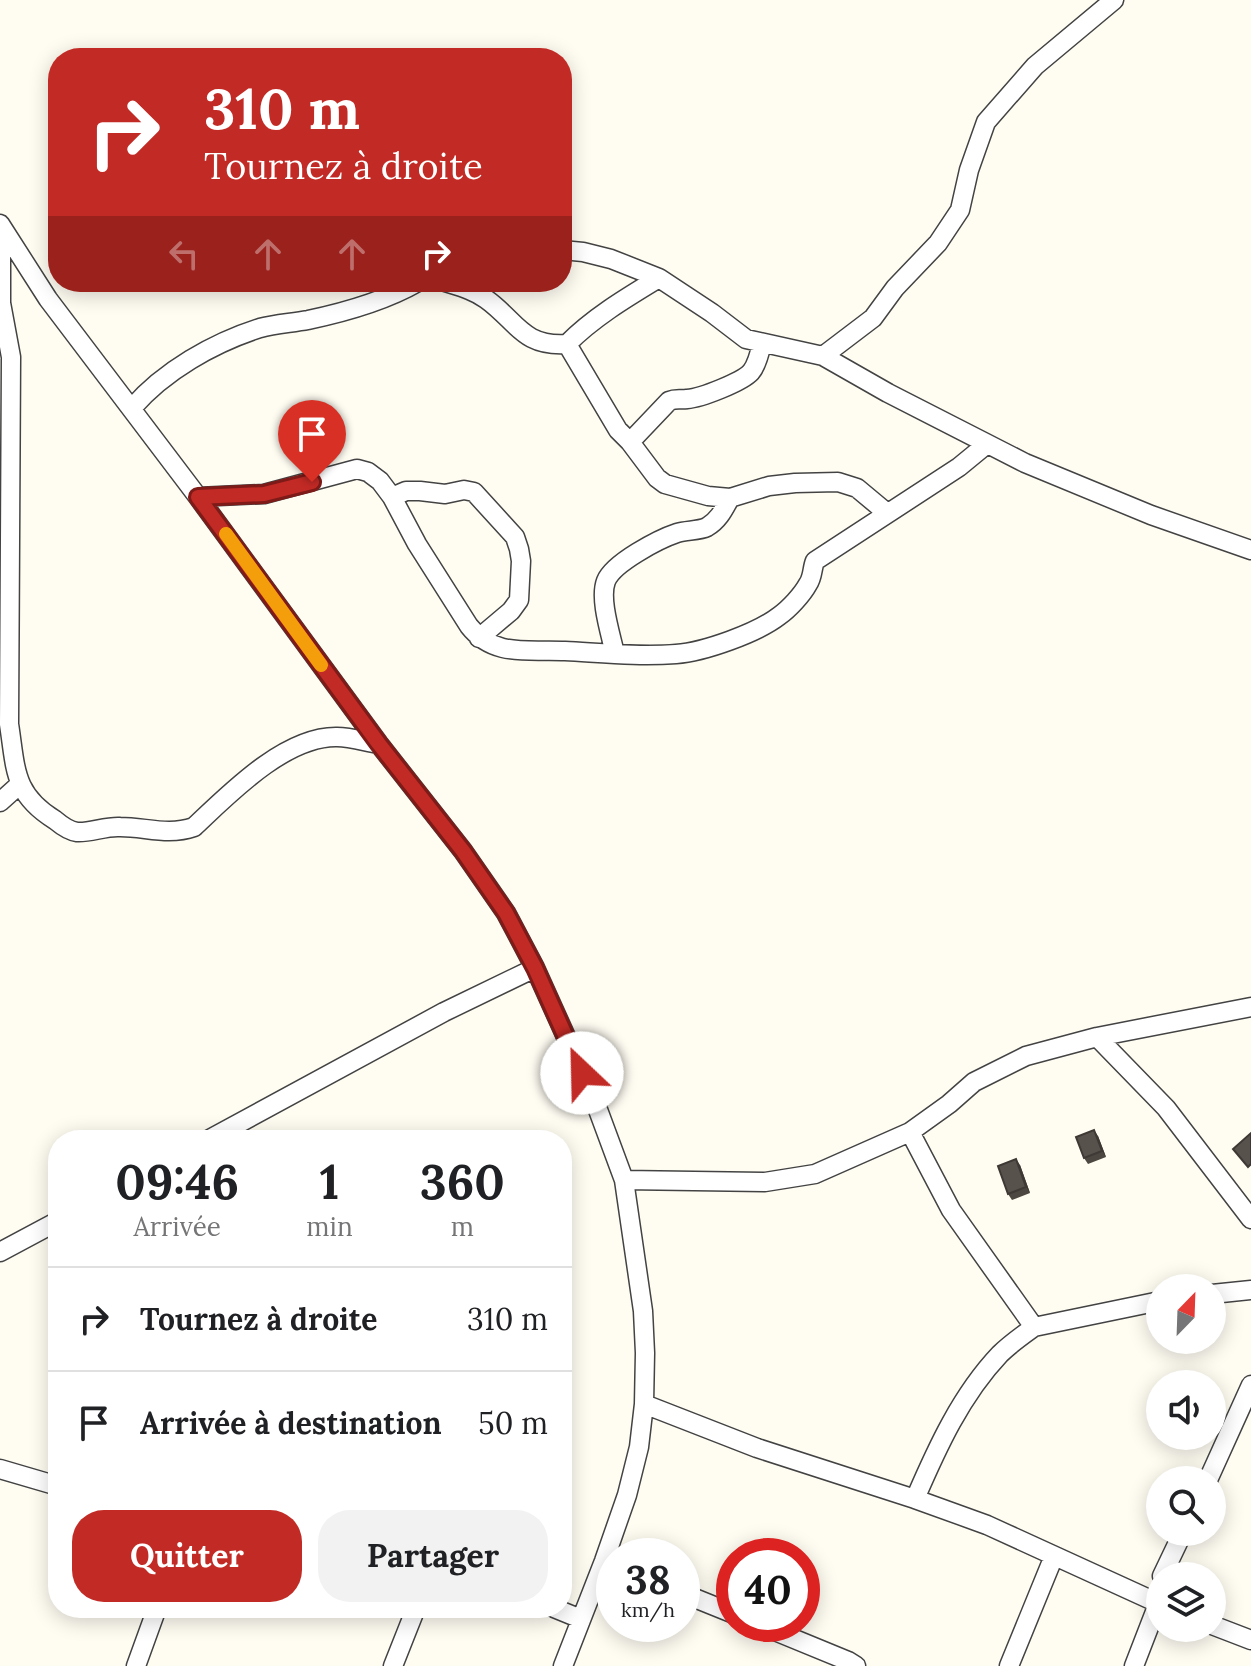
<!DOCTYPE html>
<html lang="fr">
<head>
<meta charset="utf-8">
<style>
	:root { --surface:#fff; --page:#f2f2f2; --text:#202124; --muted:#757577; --line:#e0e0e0; --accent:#c22a25 }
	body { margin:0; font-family:Lora,serif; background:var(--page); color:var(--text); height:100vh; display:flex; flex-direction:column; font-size:30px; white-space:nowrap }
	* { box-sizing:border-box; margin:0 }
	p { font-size:26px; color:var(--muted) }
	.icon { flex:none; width:44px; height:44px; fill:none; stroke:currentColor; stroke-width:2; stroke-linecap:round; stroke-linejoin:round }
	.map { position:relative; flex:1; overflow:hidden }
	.drawer { position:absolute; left:48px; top:1130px; width:524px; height:488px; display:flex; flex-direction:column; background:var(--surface); border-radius:32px; box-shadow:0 4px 20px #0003 }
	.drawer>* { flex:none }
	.hud { position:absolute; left:48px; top:48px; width:524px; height:244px; border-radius:32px; box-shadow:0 4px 20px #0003; background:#c22a25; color:#fff; overflow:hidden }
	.needle { width:52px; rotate:23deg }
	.controls { position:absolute; left:1146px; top:1274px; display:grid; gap:16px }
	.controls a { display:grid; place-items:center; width:80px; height:80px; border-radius:50%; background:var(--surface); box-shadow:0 4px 20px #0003; font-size:40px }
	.speed { position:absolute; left:596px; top:1538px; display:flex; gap:16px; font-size:40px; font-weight:700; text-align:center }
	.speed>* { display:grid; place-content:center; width:104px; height:104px; border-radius:50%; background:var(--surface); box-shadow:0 4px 20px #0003; line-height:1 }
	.speed small { font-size:20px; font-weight:400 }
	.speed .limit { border:12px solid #d22; background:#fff; color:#111 }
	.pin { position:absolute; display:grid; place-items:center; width:68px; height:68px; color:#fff; margin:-82px -34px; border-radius:50% 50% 50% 0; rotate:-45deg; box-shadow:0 0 8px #0007 }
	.pin .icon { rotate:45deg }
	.me { position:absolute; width:88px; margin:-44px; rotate:336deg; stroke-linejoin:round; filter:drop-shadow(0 0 6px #0008) }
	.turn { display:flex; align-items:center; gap:28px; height:168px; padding:0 24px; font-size:36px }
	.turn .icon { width:104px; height:104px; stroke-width:2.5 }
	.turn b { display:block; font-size:56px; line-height:68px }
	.lanes { display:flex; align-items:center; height:76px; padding:0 24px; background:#0003; justify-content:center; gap:40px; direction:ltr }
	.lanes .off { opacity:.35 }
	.eta { display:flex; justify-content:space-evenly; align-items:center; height:136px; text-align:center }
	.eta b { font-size:48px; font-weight:700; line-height:56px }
	.action { display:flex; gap:16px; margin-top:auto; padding:16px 24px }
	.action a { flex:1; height:92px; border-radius:32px; background:var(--accent); color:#fff; font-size:32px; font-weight:700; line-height:92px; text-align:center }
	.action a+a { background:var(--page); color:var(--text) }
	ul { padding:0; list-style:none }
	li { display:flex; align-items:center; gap:24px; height:104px; padding:0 24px; border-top:2px solid var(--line) }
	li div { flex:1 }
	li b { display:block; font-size:30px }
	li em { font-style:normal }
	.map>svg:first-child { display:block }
</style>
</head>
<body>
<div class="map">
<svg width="1251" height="1666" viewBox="0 0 1251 1666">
	<rect width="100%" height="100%" fill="#fffdf2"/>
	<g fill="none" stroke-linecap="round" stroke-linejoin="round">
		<g stroke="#434343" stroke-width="21">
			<path id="minor" d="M 0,224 L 48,299 L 198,497 L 379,744 L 463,851 L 506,913 L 535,968 L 594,1099 L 624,1180 L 643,1311 L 645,1353 L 644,1404 L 639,1447 L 627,1495 L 604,1561 L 563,1666
				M 1,226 L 1,303 L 11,357 L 9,724 C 16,769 13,794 55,820 C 61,825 69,831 77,832 C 90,833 106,826 120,827 C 146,827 168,836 194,827 C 229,794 285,736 337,737 C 351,737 366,742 379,744
				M 562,250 L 583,252 L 611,259 L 659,278 L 712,313 L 746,339 L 823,356 L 888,393 L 1025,463 L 1151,515 L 1251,550
				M 445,282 C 461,287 473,290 486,299 C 517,321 522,347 567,344 C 594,317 626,298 659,278
				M 567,344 L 618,430 L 630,442 L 657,478 L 665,484 L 708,496 L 730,498 L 769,486 L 795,483 L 838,482 L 857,488 L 887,513
				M 823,356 L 873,318 L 895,288 L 938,243 L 960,210 L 969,170 L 986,122 L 1035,66 L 1114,0
				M 132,408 C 164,371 213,343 260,328 C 275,324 292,323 308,320 C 346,312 385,301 418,282
				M 630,442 L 669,401 C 676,398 680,400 687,399 C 701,398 742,382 751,372 C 757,365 760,352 762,343
				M 198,497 L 264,494 L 357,469 L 368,472 L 380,481 L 392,497 L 417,544 L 469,626 C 494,658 529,649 565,651 C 602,653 639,657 676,654 C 704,652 757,633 779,616 C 789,609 802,595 808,584 C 813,577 812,568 815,561 L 959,467 L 987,444
				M 392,497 L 406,491 L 420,491 L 445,494 L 464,490 L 474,492 L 515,537 L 519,549 L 521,561 L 519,600 L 511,611 L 479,638
				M 615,654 C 611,635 599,599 606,581 C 613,563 659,539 677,533 C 686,530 699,531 707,527 C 719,520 724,509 730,498
				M 0,802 L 19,785
				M 1097,1037 L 1251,1007
				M 910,1132 L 951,1210 L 1034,1327 C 1023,1335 1010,1344 1000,1354 C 961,1395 937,1448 915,1499
				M 208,1140 L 444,1012 L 535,968
				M 624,1180 L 765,1182 L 815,1174 L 910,1132 L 949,1104 L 974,1082 L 1026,1056 L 1097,1037 L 1166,1108 L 1251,1219
				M 0,1252 L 58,1221
				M 1212,1294 L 1251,1290
				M 1034,1327 L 1160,1301
				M 644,1404 L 757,1448 L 915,1499 L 987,1525 L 1160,1604
				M 0,1469 L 58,1486
				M 1208,1480 L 1251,1385
				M 1162,1576 L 1183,1532
				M 682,1593 L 734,1614
				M 554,1608 L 581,1619
				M 758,1624 L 848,1661 L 856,1666
				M 1212,1625 L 1251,1640
				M 136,1666 L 157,1608
				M 393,1666 L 416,1608
				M 1009,1666 L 1054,1556
				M 1134,1666 L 1158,1604"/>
		</g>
		<use href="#minor" stroke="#fff" stroke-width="18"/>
	</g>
	<path fill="#4c4741" d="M 1098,1136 L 1106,1157 L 1088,1164 L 1084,1158 Z
		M 1020,1165 L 1030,1193 L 1012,1200 L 1008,1194 Z"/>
	<path fill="#3e3935" d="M 1094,1130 L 1098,1136 L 1106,1157 L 1102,1151 Z
		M 1016,1159 L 1020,1165 L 1030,1193 L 1026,1187 Z"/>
	<path fill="#58524c" stroke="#3e3935" stroke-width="2" d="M 1094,1130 L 1102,1151 L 1084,1158 L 1076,1137 Z
		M 1251,1133 L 1251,1164 L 1248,1167 L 1233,1149 Z
		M 1016,1159 L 1026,1187 L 1008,1194 L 998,1166 Z"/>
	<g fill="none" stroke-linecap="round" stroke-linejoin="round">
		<g stroke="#7e1b18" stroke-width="20">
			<path id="route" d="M 312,482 L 264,494 L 198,497 L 379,744 L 463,851 L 506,913 L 535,968 L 582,1073"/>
		</g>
		<use href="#route" stroke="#c22a25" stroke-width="14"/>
		<path stroke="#f59e0b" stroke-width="14" d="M 226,534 L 321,665"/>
	</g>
</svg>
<div class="controls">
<a><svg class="needle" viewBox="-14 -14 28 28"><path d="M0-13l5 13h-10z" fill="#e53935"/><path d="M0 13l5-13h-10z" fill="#757577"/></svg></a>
<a><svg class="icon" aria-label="sound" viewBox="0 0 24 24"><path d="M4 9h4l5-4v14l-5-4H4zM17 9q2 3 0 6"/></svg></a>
<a><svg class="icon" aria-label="search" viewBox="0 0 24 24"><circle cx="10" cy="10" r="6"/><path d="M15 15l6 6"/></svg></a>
<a><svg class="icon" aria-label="layers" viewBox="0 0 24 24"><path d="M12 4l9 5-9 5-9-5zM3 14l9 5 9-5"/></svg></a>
</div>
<div class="speed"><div>38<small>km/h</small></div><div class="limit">40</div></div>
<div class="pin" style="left:312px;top:482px;background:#d93025"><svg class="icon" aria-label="arrive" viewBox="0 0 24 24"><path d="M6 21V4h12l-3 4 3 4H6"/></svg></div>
<svg class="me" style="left:582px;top:1073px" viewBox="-20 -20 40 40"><circle r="19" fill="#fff"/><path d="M0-13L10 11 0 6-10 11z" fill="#c22a25"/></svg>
<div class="hud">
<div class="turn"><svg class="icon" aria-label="right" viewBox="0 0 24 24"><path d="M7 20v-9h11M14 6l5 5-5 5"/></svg><div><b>310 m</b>Tournez à droite</div></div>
<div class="lanes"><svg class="icon off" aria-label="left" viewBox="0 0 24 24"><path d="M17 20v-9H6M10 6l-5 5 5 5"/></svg><svg class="icon off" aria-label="ahead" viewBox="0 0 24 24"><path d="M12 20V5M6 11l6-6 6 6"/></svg><svg class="icon off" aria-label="ahead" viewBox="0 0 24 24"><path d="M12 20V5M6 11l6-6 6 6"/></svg><svg class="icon" aria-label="right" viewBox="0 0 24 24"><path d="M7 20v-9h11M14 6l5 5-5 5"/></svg></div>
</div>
<section class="drawer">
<div class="eta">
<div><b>09:46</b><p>Arrivée</p></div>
<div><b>1</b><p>min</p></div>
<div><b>360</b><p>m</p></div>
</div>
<ul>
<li><svg class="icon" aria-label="right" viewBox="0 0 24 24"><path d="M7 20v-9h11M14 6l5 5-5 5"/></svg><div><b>Tournez à droite</b></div><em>310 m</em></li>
<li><svg class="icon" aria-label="arrive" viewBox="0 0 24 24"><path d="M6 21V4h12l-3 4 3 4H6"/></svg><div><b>Arrivée à destination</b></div><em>50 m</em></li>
</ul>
<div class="action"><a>Quitter</a><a>Partager</a></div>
</section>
</div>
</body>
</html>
